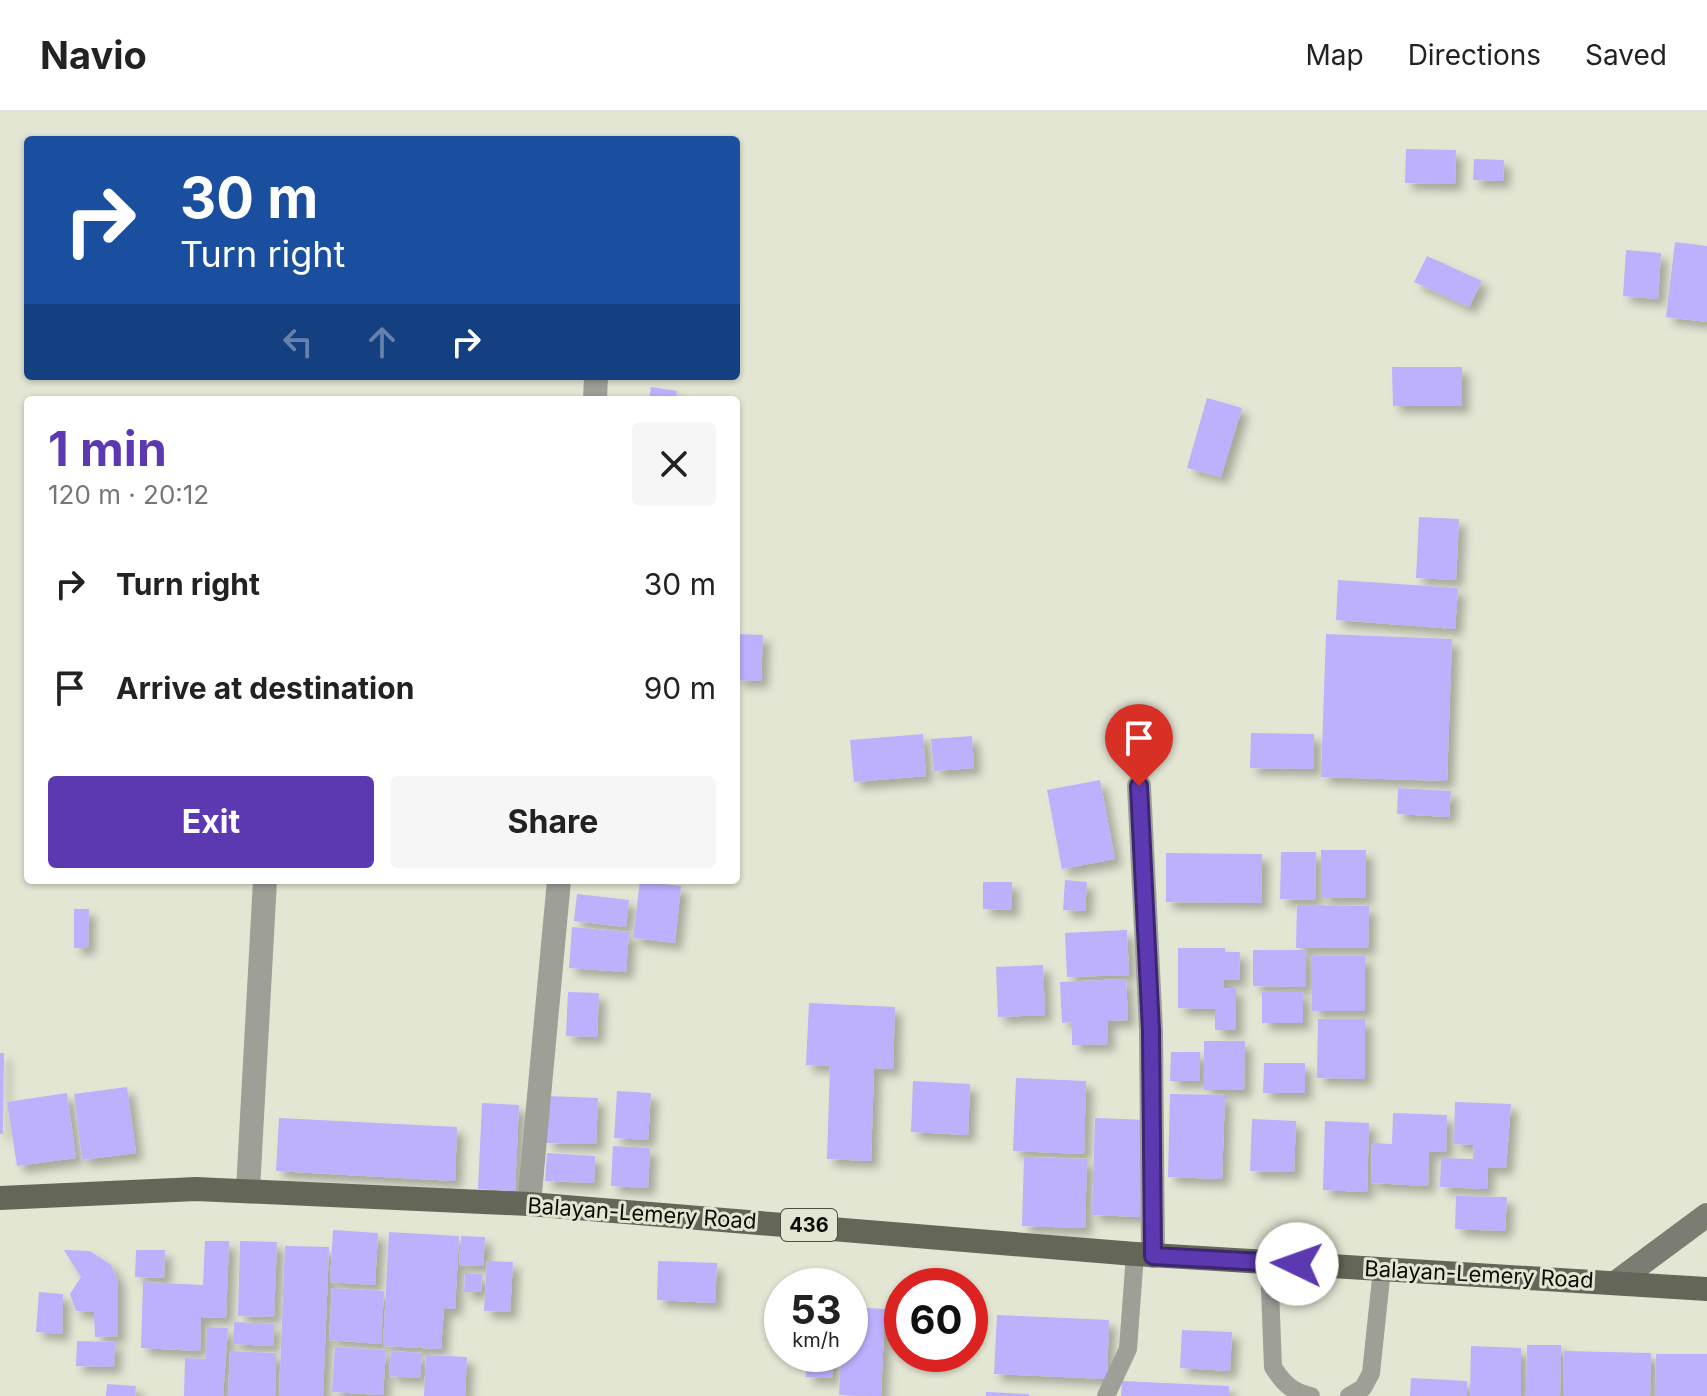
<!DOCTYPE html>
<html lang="en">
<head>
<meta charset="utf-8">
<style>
	:root { --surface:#fff; --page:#f6f6f6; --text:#222; --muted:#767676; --line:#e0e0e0; --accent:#5c39b1 }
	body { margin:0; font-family:Inter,sans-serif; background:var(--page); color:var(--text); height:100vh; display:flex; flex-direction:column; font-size:30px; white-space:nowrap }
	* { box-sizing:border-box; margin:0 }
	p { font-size:26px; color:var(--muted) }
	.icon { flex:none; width:44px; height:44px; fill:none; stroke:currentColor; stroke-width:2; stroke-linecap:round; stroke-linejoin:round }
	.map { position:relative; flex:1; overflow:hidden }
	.side { position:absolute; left:24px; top:284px; width:716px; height:488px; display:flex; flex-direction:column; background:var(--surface); border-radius:8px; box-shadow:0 2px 6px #0004 }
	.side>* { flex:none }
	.guide { position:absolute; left:24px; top:24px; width:716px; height:244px; border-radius:8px; box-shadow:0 2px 6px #0004; background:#1a4fa0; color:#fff; overflow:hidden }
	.speed { position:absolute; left:764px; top:1156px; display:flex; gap:16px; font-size:40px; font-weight:700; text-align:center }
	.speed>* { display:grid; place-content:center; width:104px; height:104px; border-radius:50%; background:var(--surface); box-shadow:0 2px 6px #0004; line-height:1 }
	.speed small { font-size:20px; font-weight:400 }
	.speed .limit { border:12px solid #d22; background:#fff; color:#111 }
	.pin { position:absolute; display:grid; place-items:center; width:68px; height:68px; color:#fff; margin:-82px -34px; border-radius:50% 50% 50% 0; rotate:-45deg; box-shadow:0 0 8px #0007 }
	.pin .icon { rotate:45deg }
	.me { position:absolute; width:88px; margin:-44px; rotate:273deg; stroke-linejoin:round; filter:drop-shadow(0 0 6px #0008) }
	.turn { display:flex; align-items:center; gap:28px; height:168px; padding:0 24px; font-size:36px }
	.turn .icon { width:104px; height:104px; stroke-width:2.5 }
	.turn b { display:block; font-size:56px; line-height:68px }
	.lanes { display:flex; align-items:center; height:76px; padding:0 24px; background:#0003; justify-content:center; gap:40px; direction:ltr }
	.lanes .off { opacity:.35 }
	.round { display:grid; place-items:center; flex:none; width:84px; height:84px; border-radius:8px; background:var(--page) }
	.summary { display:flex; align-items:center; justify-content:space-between; height:136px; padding:0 24px }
	h1 { font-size:48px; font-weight:700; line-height:60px; color:var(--accent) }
	.button { display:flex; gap:16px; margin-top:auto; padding:16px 24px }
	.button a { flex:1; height:92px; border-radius:8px; background:var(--accent); color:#fff; font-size:32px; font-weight:700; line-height:92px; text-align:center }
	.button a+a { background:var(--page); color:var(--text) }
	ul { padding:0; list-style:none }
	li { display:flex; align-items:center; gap:24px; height:104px; padding:0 24px }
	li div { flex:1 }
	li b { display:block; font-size:30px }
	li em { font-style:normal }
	header { display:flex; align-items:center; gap:48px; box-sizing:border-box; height:112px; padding:0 40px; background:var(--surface); border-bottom:2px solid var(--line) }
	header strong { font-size:38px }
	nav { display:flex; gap:44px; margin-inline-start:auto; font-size:28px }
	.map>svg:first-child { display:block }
</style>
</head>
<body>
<header>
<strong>Navio</strong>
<nav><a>Map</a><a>Directions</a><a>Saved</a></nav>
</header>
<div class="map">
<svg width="1707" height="1284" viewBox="0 0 1707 1284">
	<defs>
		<filter id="shadow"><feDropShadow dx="7" dy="7" stdDeviation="4" flood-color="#0004"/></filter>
	</defs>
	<rect width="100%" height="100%" fill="#e4e6d4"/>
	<path fill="#bdb0fd" filter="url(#shadow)" d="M 1406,37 L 1456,38 L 1455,72 L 1405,71 Z
		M 1474,47 L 1504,48 L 1503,69 L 1473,68 Z
		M 1675,130 L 1707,134 L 1707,210 L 1666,205 Z
		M 1626,138 L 1661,141 L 1658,187 L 1623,184 Z
		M 1427,144 L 1482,169 L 1469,195 L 1414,170 Z
		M 1392,255 L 1462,255 L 1462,294 L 1393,294 Z
		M 651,275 L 677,279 L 676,288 L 649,288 Z
		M 1207,286 L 1242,296 L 1221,365 L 1187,356 Z
		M 1419,405 L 1459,407 L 1456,468 L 1416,466 Z
		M 1338,468 L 1458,476 L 1455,517 L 1336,508 Z
		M 736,522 L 763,523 L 761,569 L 736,568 Z
		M 1326,522 L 1452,527 L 1447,669 L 1321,665 Z
		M 1251,621 L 1314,622 L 1314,657 L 1250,656 Z
		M 923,622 L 926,664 L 854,670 L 850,628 Z
		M 972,624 L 974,656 L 934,659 L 931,627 Z
		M 1100,668 L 1115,747 L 1062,757 L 1047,678 Z
		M 1398,676 L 1451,679 L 1449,705 L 1397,702 Z
		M 1321,738 L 1366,738 L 1366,786 L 1321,786 Z
		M 1281,740 L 1316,740 L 1315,788 L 1280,787 Z
		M 1166,741 L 1262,742 L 1261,791 L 1166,790 Z
		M 1065,768 L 1087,770 L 1085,799 L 1063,798 Z
		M 640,769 L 681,774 L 675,831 L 633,826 Z
		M 983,770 L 1012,770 L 1012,798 L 983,797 Z
		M 577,782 L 629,788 L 626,815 L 574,809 Z
		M 1297,793 L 1369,794 L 1368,836 L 1296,836 Z
		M 74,797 L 89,797 L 88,836 L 74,836 Z
		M 572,815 L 629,820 L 626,860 L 569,856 Z
		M 1127,818 L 1129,863 L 1067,865 L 1065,821 Z
		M 1178,836 L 1225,836 L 1225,840 L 1240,840 L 1239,868 L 1224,868 L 1224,876 L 1236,876 L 1236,918 L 1215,918 L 1215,897 L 1178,896 Z
		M 1253,838 L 1306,838 L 1306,875 L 1253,874 Z
		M 1312,844 L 1365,844 L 1365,899 L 1312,899 Z
		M 1043,853 L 1045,903 L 998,905 L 996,855 Z
		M 1126,867 L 1128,908 L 1107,909 L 1108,932 L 1072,933 L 1072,910 L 1062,911 L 1060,870 Z
		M 568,880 L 599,881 L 597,925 L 566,924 Z
		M 1262,880 L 1303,880 L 1303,911 L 1262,911 Z
		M 809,891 L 895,895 L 893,957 L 874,956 L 871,1049 L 827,1047 L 830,954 L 806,953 Z
		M 1318,907 L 1365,907 L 1365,967 L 1317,966 Z
		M 1204,929 L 1245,929 L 1244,978 L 1204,978 Z
		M 1171,940 L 1200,940 L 1200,969 L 1170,969 Z
		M 0,941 L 4,941 L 3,1022 L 0,1022 Z
		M 1264,951 L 1305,951 L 1305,981 L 1263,981 Z
		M 1016,966 L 1086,969 L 1084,1042 L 1013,1039 Z
		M 913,969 L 970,972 L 968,1023 L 911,1020 Z
		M 127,975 L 136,1041 L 82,1048 L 74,982 Z
		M 617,979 L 651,981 L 648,1028 L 614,1026 Z
		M 67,981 L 76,1046 L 17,1054 L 7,990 Z
		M 1170,982 L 1225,983 L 1222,1067 L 1168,1065 Z
		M 548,984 L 598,986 L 596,1032 L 546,1031 Z
		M 1455,990 L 1511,992 L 1506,1056 L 1488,1055 L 1487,1077 L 1440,1075 L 1441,1046 L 1473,1047 L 1474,1033 L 1454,1032 Z
		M 482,991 L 519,993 L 515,1079 L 478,1077 Z
		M 1393,1001 L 1447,1003 L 1446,1040 L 1429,1039 L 1428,1074 L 1371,1071 L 1372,1031 L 1392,1032 Z
		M 279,1006 L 457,1015 L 455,1069 L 276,1059 Z
		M 1095,1006 L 1146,1008 L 1142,1105 L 1092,1103 Z
		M 1252,1007 L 1296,1009 L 1294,1060 L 1250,1059 Z
		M 1325,1009 L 1369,1011 L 1367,1080 L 1323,1078 Z
		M 613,1034 L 650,1036 L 648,1076 L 611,1074 Z
		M 547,1041 L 595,1044 L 594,1071 L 545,1069 Z
		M 1024,1045 L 1087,1047 L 1085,1116 L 1022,1114 Z
		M 1456,1084 L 1507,1085 L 1505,1119 L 1455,1117 Z
		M 333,1118 L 378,1121 L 375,1173 L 330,1170 Z
		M 389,1120 L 459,1124 L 455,1197 L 444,1196 L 441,1237 L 383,1234 Z
		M 461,1124 L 485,1125 L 483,1154 L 459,1153 Z
		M 205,1129 L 229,1129 L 226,1206 L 201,1205 L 200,1239 L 141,1236 L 143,1170 L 203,1173 Z
		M 240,1129 L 277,1130 L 274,1205 L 238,1204 Z
		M 285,1134 L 329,1135 L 323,1284 L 279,1284 Z
		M 64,1138 L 90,1139 L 111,1153 L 118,1169 L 118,1224 L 95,1225 L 94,1200 L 76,1199 L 70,1182 L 81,1165 Z
		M 136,1138 L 165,1138 L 164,1166 L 135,1165 Z
		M 487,1149 L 513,1150 L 510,1200 L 484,1199 Z
		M 658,1149 L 717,1151 L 715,1191 L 657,1188 Z
		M 465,1161 L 482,1162 L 481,1180 L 464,1180 Z
		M 812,1167 L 836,1168 L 836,1174 L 812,1174 Z
		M 332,1176 L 384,1179 L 381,1232 L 329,1228 Z
		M 39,1180 L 63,1182 L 62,1222 L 36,1220 Z
		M 850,1195 L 885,1197 L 881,1284 L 839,1283 L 841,1242 L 850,1242 Z
		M 997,1203 L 1109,1208 L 1107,1267 L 994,1262 Z
		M 234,1210 L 274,1212 L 273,1234 L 233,1232 Z
		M 207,1215 L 228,1216 L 223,1284 L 184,1284 L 185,1246 L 206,1247 Z
		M 1182,1218 L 1232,1220 L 1230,1259 L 1180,1256 Z
		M 77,1229 L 115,1230 L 114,1255 L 76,1254 Z
		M 1527,1233 L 1561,1233 L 1560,1284 L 1526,1284 Z
		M 1471,1234 L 1521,1236 L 1521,1284 L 1470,1284 Z
		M 335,1235 L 386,1238 L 383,1283 L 332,1280 Z
		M 230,1239 L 276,1241 L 275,1284 L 228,1284 Z
		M 391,1239 L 422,1241 L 420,1266 L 389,1264 Z
		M 1564,1239 L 1651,1241 L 1650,1284 L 1563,1284 Z
		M 807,1242 L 833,1242 L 832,1266 L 806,1265 Z
		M 1656,1242 L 1707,1242 L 1707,1284 L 1655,1284 Z
		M 426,1243 L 467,1245 L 465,1284 L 424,1284 Z
		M 1411,1266 L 1467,1269 L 1467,1284 L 1410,1284 Z
		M 1122,1269 L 1229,1274 L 1229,1284 L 1121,1284 Z
		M 107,1272 L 136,1274 L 135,1284 L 106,1284 Z
		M 986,1280 L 1029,1282 L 1029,1284 L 986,1284 Z"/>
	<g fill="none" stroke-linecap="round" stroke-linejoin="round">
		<path stroke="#9e9f97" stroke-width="18" d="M 1269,1151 L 1273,1255 C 1283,1271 1292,1280 1311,1284
			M 1106,1284 L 1128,1237 L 1135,1142
			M 1349,1284 L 1363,1276 L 1371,1261 L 1382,1157"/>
		<path stroke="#9e9f97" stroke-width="24" d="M 595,288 L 596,264
			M 1139,674 L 1151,919 L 1153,1144
			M 248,1078 L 265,768
			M 529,1092 L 559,768"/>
		<path stroke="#7c7d72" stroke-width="24" d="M 1618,1169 L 1707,1103"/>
		<path stroke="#646658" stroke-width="24" d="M 0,1086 L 196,1077 L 529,1092 L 1135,1142 L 1707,1177"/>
	</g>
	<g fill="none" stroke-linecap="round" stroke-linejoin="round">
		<g stroke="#3c2573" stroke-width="20">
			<path id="route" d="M 1139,674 L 1151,919 L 1153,1144 L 1297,1152"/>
		</g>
		<use href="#route" stroke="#5c39b1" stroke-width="14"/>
	</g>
	<g text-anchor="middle" stroke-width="6" stroke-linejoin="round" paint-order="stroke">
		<rect fill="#e4e6d4" stroke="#4d4e44" stroke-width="2" x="781" y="1097" width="56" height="32" rx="6"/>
		<g font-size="20" font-weight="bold" fill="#0c0d07">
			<text x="809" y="1120">436</text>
		</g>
		<g font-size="22" fill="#0c0d07" stroke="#e4e6d4">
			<text transform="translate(642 1101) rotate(4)" y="8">Balayan-Lemery Road</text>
			<text transform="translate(1479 1162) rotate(3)" y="8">Balayan-Lemery Road</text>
		</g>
	</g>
</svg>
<div class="speed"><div>53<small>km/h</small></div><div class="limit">60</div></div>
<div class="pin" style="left:1139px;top:674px;background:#d93025"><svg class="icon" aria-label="arrive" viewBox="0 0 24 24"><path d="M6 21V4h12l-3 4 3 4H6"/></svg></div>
<svg class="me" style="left:1297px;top:1152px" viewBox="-20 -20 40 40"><circle r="19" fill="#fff"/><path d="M0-13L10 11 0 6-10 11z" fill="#5c39b1"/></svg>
<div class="guide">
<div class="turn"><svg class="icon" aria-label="right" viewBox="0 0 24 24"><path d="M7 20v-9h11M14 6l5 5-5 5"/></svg><div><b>30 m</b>Turn right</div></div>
<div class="lanes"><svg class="icon off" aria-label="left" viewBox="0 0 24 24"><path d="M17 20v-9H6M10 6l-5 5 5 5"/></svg><svg class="icon off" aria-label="ahead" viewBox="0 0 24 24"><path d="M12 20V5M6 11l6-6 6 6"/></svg><svg class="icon" aria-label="right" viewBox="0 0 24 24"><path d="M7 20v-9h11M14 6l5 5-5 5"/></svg></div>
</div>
<section class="side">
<div class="summary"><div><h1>1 min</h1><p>120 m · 20:12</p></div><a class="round"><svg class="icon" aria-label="close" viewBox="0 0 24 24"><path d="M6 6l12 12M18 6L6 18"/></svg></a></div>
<ul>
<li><svg class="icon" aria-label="right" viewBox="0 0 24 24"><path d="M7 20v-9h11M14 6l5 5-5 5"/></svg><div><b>Turn right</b></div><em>30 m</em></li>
<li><svg class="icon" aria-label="arrive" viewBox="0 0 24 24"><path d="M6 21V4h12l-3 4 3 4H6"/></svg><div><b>Arrive at destination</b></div><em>90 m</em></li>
</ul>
<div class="button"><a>Exit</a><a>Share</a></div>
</section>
</div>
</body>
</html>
